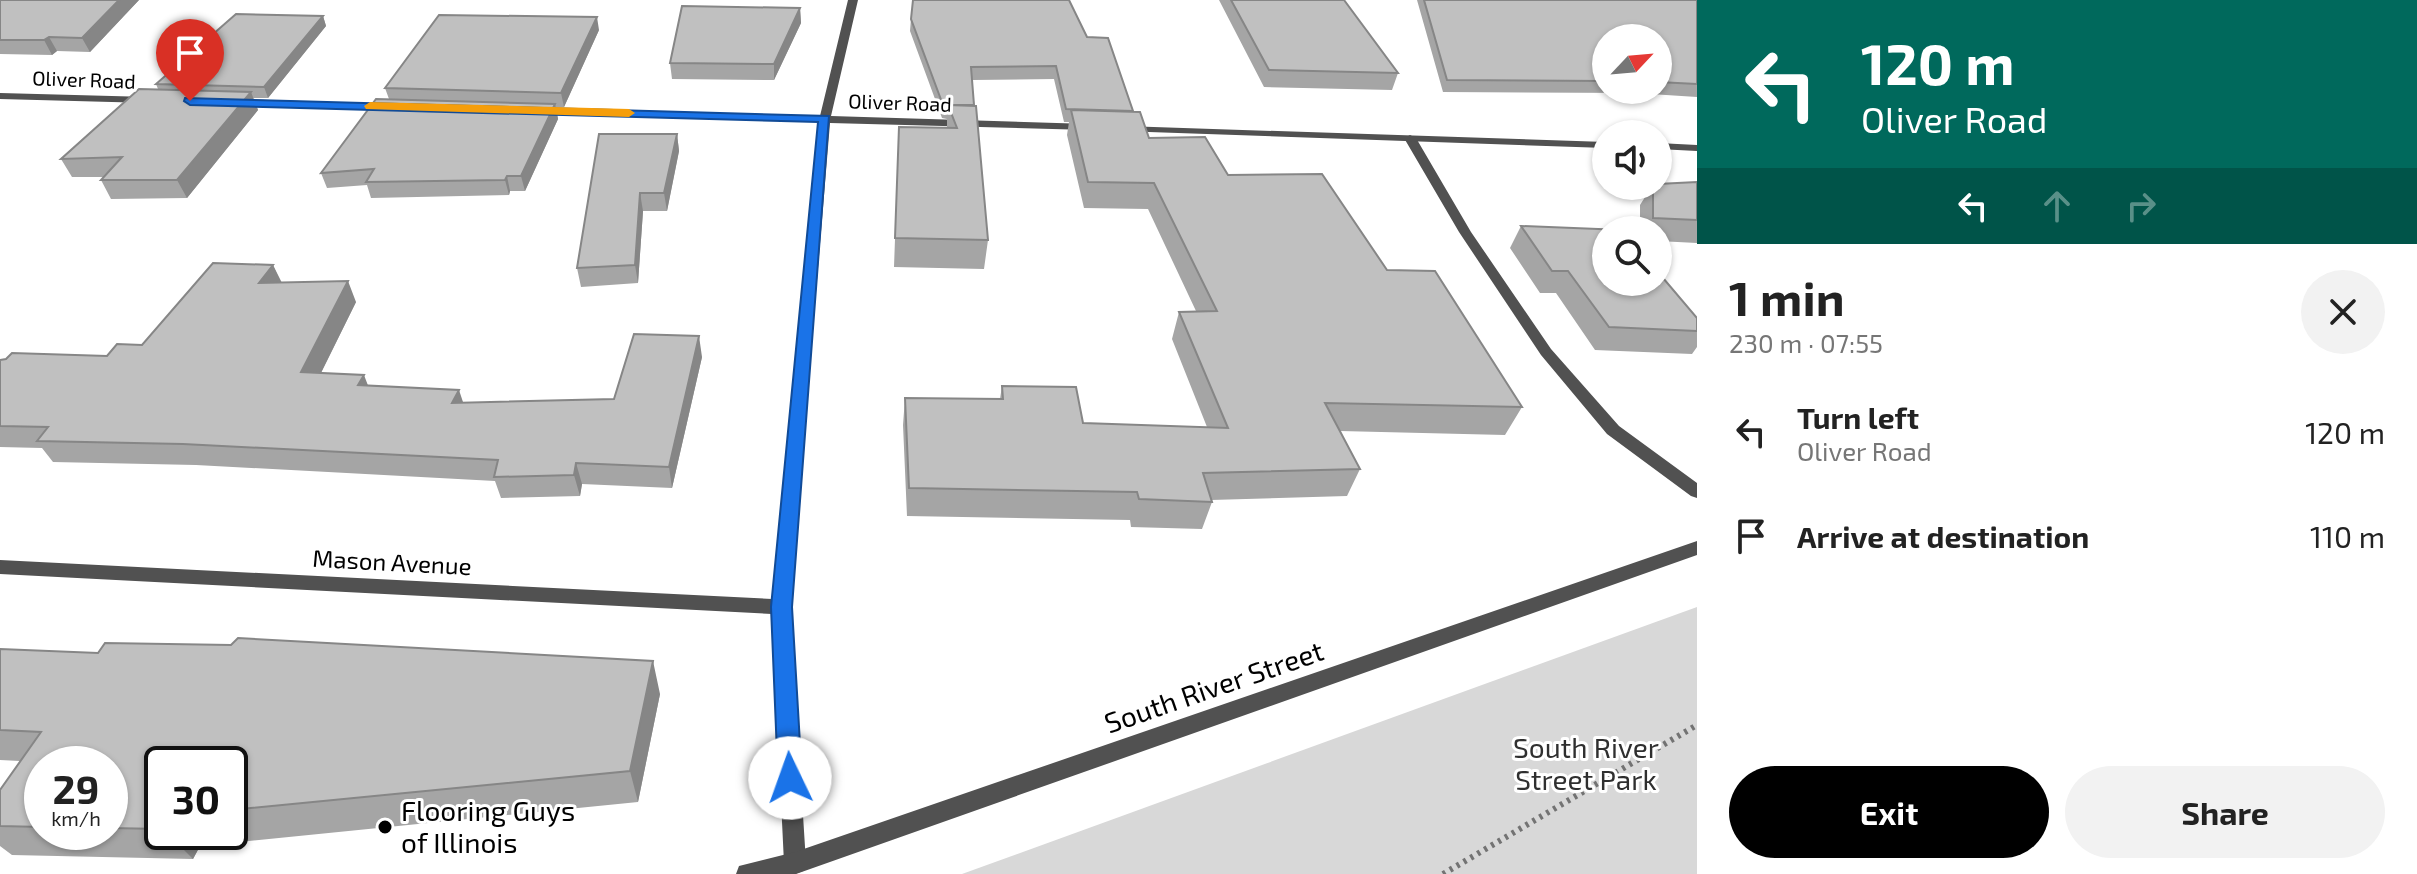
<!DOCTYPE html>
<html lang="en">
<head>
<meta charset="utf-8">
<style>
	:root { --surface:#fff; --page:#f2f2f2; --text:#222; --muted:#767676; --accent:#000 }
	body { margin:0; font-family:"Exo 2",sans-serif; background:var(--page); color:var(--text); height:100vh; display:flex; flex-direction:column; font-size:30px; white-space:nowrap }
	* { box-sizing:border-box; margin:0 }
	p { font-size:26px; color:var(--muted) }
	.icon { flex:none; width:44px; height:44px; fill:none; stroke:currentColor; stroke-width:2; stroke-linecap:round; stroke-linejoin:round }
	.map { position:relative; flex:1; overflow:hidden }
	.sheet { display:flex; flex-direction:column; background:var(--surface); width:720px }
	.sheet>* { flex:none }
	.banner { background:#00695c; color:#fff; overflow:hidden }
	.needle { width:52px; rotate:64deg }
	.fabs { position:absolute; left:1592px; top:24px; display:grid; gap:16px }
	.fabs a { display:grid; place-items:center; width:80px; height:80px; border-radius:50%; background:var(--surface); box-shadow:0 2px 6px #0004; font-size:40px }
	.speed { position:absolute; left:24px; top:746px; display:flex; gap:16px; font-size:40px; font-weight:700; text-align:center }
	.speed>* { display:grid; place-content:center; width:104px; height:104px; border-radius:50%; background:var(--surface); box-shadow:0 2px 6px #0004; line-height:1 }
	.speed small { font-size:20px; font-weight:400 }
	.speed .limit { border:4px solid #111; border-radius:12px; background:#fff; color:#111 }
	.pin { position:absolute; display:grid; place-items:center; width:68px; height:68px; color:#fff; margin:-82px -34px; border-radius:50% 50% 50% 0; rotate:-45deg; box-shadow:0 0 8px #0007 }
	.pin .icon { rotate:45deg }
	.me { position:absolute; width:88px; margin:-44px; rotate:357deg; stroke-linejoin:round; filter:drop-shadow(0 0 6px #0008) }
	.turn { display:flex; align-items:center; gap:28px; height:168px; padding:0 32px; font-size:36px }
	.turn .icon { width:104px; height:104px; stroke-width:2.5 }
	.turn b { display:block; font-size:56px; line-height:68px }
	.lanes { display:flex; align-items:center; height:76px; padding:0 32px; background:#0003; justify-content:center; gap:40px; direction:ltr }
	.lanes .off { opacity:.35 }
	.round { display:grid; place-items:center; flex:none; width:84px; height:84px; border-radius:42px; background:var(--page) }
	.overview { display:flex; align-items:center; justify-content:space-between; height:136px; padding:0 32px }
	h1 { font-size:48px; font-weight:700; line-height:60px }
	.button { display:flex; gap:16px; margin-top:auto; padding:16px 32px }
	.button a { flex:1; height:92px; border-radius:48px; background:var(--accent); color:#fff; font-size:32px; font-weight:700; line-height:92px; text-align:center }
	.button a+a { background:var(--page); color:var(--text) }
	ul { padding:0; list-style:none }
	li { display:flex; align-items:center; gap:24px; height:104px; padding:0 32px }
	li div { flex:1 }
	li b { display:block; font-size:30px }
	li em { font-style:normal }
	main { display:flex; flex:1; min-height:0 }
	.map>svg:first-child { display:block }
</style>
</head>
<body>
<main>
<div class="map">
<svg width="1697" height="874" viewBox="0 0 1697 874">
	<rect width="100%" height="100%" fill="#fff"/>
	<path fill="#d8d8d8" d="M 1697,607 L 1697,874 L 962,874 Z"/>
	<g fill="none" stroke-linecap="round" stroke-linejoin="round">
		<path stroke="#737373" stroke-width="6" stroke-dasharray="3 5" stroke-linecap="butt" d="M 1443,874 L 1697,725"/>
		<path fill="#515151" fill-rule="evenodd" d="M 1410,135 L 1416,138 L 1471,232 L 1551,349 L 1619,426 L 1697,483 L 1697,498 L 1691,496 L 1607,434 L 1541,355 L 1459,232 L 1404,138 Z"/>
		<path fill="#515151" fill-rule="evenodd" d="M 848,0 L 858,0 L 831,116 L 1089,124 L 1095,127 L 1089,130 L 830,123 L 790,607 L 806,863 L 803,871 L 795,874 L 787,871 L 784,863 L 772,614 L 0,574 L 0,560 L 772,599 L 819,122 L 536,114 L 531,111 L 536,108 L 820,116 Z
			M 0,93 L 149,97 L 154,100 L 149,103 L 0,99 Z
			M 236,99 L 393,104 L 398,107 L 393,110 L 232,104 L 231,102 Z
			M 1124,126 L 1606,142 L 1606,148 L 1120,131 L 1120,127 Z
			M 1658,143 L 1697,145 L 1697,151 L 1658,149 Z"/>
		<path fill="#515151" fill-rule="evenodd" d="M 1697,541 L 1697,555 L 796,874 L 736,874 L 739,866 L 795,852 Z"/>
	</g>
	<path fill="#a5a5a5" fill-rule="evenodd" d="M 0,0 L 139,0 L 90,52 L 57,51 L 52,55 L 0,54 Z
		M 1219,0 L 1344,0 L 1398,73 L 1392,90 L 1264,87 Z
		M 1417,0 L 1697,0 L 1697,97 L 1635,93 L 1443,92 ZM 1606,38 L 1658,38 L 1658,90 L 1606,90 Z
		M 800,8 L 801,23 L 774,80 L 672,79 L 670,63 Z
		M 323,16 L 326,26 L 268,98 L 253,98 L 258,110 L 187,198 L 111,199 L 101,180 L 104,177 L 72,177 L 61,159 L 158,89 L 156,84 Z
		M 911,19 L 1087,37 L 1149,138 L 1228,175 L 1387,270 L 1522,407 L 1505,435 L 1340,431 L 1360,469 L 1347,496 L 1211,500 L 1212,502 L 1202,529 L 1131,527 L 1130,520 L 907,516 L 903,425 L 905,398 L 1000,399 L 1002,386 L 1083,423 L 1207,427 L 1172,339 L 1179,312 L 1196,311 L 1148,209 L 1084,208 L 1067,135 L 1069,122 L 1064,122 L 1054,79 L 972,80 L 988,240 L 984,269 L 894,267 L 899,127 L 947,128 L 947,119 L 942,118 L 910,31 Z
		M 599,30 L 564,107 L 556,107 L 558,119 L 525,191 L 510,191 L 509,195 L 371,198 L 367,185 L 327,188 L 321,173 L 389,99 L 385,88 Z
		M 677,134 L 679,151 L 667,211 L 643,211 L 638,283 L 581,287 L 577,268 Z
		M 1697,182 L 1697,243 L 1658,241 L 1658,230 L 1640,230 L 1640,205 L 1652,186 Z
		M 1521,226 L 1697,318 L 1697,347 L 1692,354 L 1595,350 L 1556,293 L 1540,293 L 1510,248 Z
		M 273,265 L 281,283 L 356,302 L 321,373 L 368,385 L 463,403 L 614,399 L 702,357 L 672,488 L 582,484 L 580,496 L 501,498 L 495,481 L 196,465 L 53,462 L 42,448 L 0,447 L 0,360 L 107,356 L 142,345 Z
		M 0,649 L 660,694 L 638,802 L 200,846 L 193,859 L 12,855 L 0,846 L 0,790 L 20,761 L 0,760 ZM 42,764 L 110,764 L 110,832 L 42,832 ZM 162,764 L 230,764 L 230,832 L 162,832 Z"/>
	<path fill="#868686" d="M 119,0 L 139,0 L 90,52 L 82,38 Z
		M 800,8 L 801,23 L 774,80 L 774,64 Z
		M 323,16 L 326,26 L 268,98 L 264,87 Z
		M 597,17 L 599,30 L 564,107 L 561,93 Z
		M 49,37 L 57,51 L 52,55 L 44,40 Z
		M 251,92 L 258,110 L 187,198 L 177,180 Z
		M 555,104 L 558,119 L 525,191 L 521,176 Z
		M 677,134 L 679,151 L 667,211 L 664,193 Z
		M 507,176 L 510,191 L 509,195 L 505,180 Z
		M 640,193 L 643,211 L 638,283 L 635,265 Z
		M 273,265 L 283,285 L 259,283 Z
		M 348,281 L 356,302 L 311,393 L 301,372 Z
		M 699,336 L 702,357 L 672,488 L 669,467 Z
		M 364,375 L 372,396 L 358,385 Z
		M 459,390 L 466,411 L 452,403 Z
		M 576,463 L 582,484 L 580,496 L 574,475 Z
		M 653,661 L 660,694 L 638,802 L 630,771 Z
		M 166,832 L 186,832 L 200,846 L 193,859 Z"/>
	<path fill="#c0c0c0" stroke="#868686" stroke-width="2" d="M 0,0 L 119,0 L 82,38 L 49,37 L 44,40 L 0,40 Z
		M 913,0 L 1069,0 L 1087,37 L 1108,38 L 1133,111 L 1066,109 L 1056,66 L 971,67 L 974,105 L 943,105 L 911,19 Z
		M 1231,0 L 1344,0 L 1398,73 L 1269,70 Z
		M 1424,0 L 1697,0 L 1697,84 L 1658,82 L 1658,38 L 1606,38 L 1606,81 L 1447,80 Z
		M 682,6 L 800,8 L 774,64 L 670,63 Z
		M 236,14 L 323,16 L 264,87 L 156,84 Z
		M 439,15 L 597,17 L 561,93 L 385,88 Z
		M 139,89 L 251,92 L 177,180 L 101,180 L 122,157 L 61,159 Z
		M 376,99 L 555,104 L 521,176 L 507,176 L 505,180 L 366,182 L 374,169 L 321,173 Z
		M 948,105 L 976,106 L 988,240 L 895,238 L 899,127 L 957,128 Z
		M 1071,110 L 1140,112 L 1149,138 L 1205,137 L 1228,175 L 1322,174 L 1387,270 L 1435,271 L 1522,407 L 1325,403 L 1360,469 L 1203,473 L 1212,502 L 1139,499 L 1137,492 L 909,488 L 905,398 L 1003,399 L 1002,386 L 1076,387 L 1083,423 L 1228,428 L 1179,312 L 1217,311 L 1154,183 L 1088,182 Z
		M 599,134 L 677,134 L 664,193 L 640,193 L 635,265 L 577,268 Z
		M 1697,182 L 1697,220 L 1653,218 L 1653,186 L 1658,186 L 1658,184 Z
		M 1521,226 L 1623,230 L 1606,230 L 1606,282 L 1658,282 L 1658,272 L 1697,318 L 1697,331 L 1609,327 L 1568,271 L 1552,271 Z
		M 213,263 L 273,265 L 259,283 L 348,281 L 301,372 L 364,375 L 358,385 L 459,390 L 452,403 L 614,399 L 634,334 L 699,336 L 669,467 L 576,463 L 574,475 L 494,477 L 498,460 L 183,444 L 37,441 L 48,427 L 0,426 L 0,360 L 6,359 L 12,353 L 107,356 L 117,344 L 142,345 Z
		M 238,638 L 653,661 L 630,771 L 230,810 L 230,764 L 162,764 L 162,829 L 110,828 L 110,764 L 42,764 L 42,827 L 0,826 L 0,790 L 41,732 L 0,730 L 0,649 L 98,653 L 105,643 L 231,645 Z"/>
	<path fill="#1a73e8" stroke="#114b97" stroke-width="2" d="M 185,98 L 829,116 L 792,607 L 802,778 L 799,786 L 790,789 L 782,786 L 778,778 L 771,607 L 818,122 L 190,105 L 184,101 Z"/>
	<path fill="#f59e0b" d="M 370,102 L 629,109 L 635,113 L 629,117 L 366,109 L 364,106 Z"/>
	<circle fill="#000" stroke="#fff" stroke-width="3" cx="385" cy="827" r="8"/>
	<g text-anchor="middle" stroke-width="6" stroke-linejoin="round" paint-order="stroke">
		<g font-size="20" fill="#000" stroke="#fff">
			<text transform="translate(84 80) rotate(2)" y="7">Oliver Road</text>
			<text transform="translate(900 103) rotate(2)" y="7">Oliver Road</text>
		</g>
		<g font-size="24" fill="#000" stroke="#fff">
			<text transform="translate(392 563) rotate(3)" y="8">Mason Avenue</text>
		</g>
		<g font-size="28" fill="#000" stroke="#fff">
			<text transform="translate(1214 687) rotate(-19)" y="10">South River Street</text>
		</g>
		<g font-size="28" fill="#2f2f2f" stroke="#fff">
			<text x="1586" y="758">South River<tspan x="1586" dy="32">Street Park</tspan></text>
		</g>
		<g font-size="28" fill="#000" stroke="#fff" text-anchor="start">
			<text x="401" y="821">Flooring Guys<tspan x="401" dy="32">of Illinois</tspan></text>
		</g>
	</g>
</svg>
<div class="fabs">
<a><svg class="needle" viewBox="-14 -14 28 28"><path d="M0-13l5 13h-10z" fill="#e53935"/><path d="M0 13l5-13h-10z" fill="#767676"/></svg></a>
<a><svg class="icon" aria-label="sound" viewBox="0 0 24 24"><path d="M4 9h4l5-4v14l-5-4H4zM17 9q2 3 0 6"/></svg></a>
<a><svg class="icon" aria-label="search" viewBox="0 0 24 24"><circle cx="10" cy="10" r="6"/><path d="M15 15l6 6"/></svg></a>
</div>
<div class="speed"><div>29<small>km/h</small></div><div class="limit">30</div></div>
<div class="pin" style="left:190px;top:101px;background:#d93025"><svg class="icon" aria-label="arrive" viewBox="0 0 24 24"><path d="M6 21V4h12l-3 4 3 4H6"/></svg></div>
<svg class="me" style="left:790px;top:778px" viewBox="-20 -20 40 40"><circle r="19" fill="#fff"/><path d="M0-13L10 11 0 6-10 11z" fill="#1a73e8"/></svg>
</div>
<section class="sheet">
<div class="banner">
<div class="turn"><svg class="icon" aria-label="left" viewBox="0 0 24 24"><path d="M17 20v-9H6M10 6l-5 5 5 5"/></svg><div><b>120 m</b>Oliver Road</div></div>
<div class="lanes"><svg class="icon" aria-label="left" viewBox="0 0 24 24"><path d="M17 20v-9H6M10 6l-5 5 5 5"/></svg><svg class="icon off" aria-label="ahead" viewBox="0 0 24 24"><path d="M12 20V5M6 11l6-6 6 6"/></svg><svg class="icon off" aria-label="right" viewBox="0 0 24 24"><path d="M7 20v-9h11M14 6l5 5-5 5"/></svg></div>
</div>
<div class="overview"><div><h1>1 min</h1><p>230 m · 07:55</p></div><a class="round"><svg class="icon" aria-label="close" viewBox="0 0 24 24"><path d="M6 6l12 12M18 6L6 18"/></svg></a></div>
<ul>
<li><svg class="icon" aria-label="left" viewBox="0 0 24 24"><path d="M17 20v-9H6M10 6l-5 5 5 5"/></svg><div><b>Turn left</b><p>Oliver Road</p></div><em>120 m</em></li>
<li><svg class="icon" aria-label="arrive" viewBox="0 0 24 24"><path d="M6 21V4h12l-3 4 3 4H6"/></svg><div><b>Arrive at destination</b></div><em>110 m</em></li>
</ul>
<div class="button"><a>Exit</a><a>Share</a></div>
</section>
</main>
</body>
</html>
